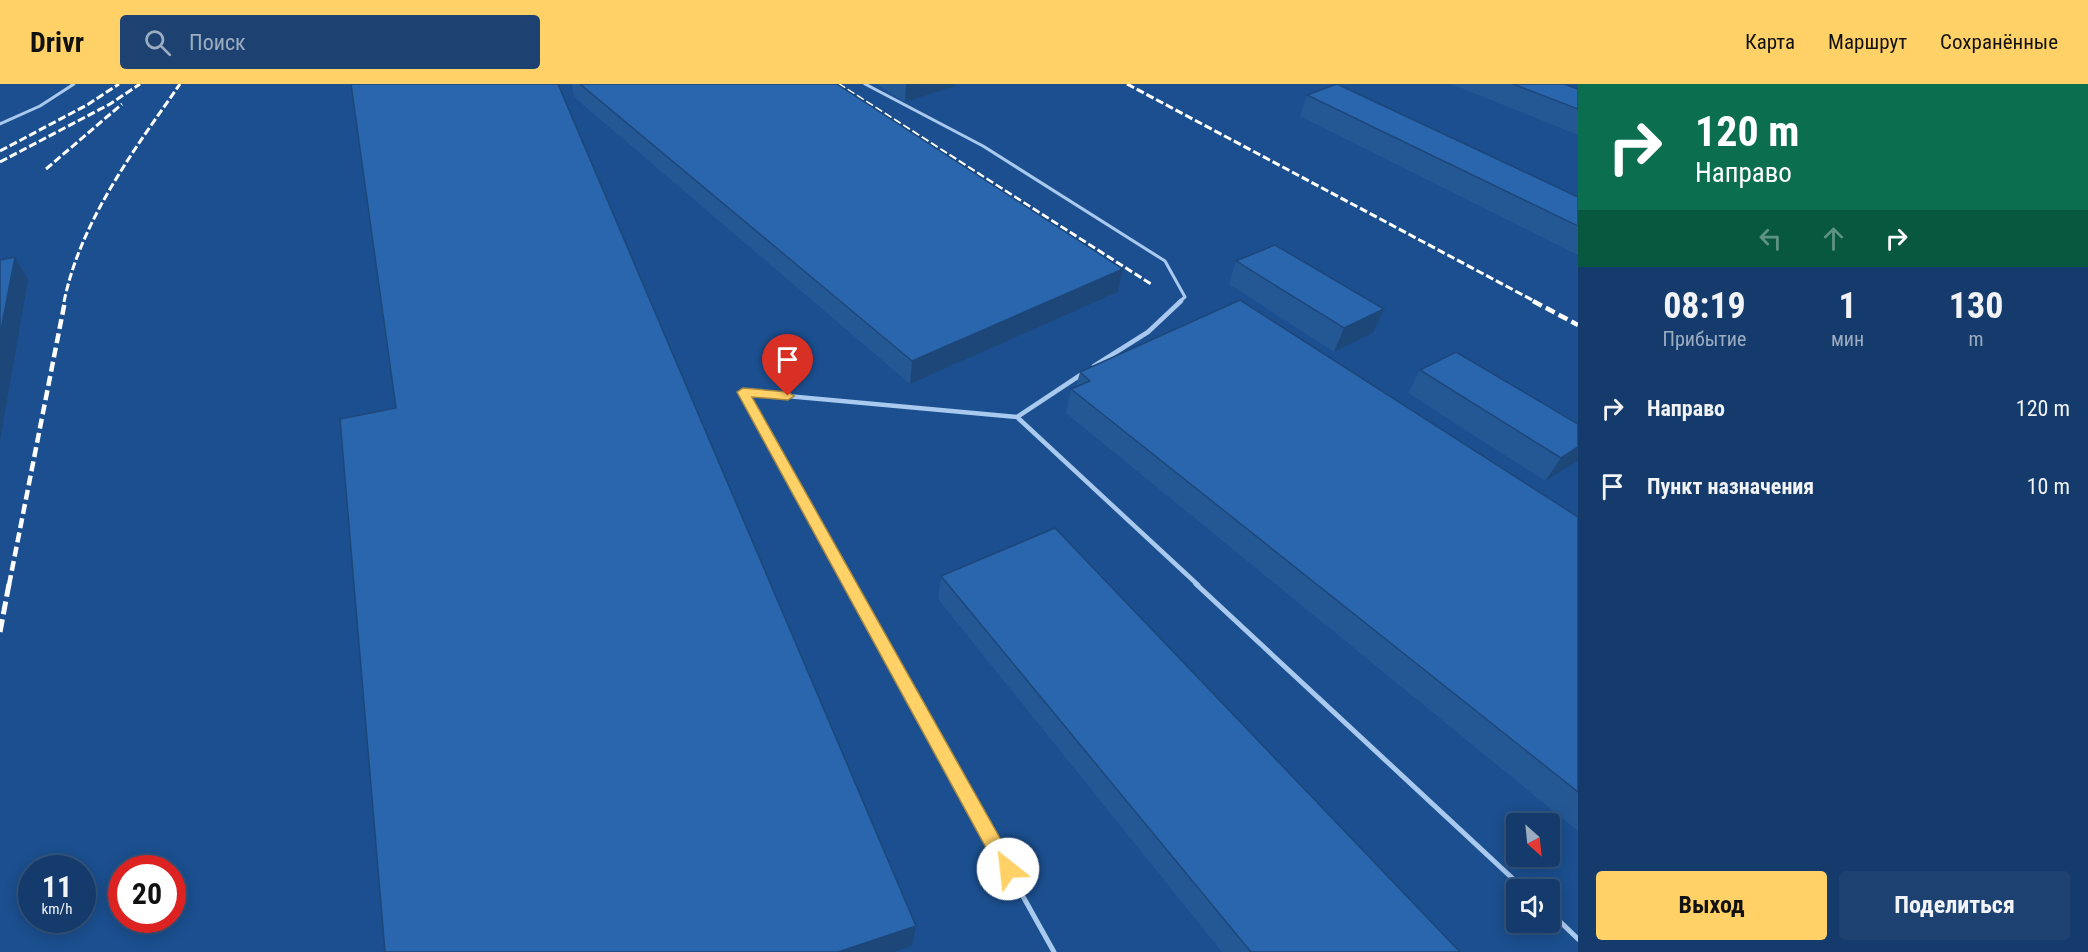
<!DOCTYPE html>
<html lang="ru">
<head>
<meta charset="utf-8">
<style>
	:root { --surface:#143b6b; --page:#1d4271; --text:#f1f3f6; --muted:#9dadc1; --line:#33557e; --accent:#ffd166 }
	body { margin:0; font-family:"Roboto Condensed",sans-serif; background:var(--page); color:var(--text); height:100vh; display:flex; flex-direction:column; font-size:22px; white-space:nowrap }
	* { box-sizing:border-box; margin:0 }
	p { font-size:20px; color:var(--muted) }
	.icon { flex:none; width:33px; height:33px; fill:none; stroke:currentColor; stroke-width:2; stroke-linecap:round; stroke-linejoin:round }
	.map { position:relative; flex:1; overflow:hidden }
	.sheet { display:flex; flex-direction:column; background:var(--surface); width:510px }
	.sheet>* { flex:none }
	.banner { background:#0b6e4f; color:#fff; overflow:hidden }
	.needle { width:39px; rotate:153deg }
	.fabs { position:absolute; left:1506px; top:729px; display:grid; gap:12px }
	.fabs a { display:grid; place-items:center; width:54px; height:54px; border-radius:6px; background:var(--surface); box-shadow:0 3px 15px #0003,0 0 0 2px var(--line); font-size:30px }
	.speed { position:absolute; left:18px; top:771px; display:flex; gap:12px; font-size:30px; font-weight:700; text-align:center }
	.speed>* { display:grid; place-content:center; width:78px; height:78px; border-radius:50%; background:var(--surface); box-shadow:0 3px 15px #0003,0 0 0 2px var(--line); line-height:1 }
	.speed small { font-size:15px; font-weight:400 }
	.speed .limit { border:9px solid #d22; background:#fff; color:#111 }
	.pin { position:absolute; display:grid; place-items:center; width:51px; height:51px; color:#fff; margin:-62px -26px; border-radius:50% 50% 50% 0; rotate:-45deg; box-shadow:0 0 6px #0007 }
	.pin .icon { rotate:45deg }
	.me { position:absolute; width:66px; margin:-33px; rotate:331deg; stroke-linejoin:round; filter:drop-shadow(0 0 4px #0008) }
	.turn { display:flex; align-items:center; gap:21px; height:126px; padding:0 18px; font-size:27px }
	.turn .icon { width:78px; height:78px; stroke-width:2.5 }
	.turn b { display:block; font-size:42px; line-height:51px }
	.lanes { display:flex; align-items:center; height:57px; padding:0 18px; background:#0003; justify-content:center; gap:30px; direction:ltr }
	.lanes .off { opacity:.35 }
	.eta { display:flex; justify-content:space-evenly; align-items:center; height:102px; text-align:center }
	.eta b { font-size:36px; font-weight:700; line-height:42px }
	.cta { display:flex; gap:12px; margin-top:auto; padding:12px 18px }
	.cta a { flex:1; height:69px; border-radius:6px; background:var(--accent); color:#111; font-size:24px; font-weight:700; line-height:69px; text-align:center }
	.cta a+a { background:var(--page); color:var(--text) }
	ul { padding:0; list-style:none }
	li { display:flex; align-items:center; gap:18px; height:78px; padding:0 18px }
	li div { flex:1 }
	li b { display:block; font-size:22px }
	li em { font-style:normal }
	header { display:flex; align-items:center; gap:36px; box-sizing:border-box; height:84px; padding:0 30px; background:var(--accent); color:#111 }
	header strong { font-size:28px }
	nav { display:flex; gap:33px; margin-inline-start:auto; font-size:21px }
	.search { width:420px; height:54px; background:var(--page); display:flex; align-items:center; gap:15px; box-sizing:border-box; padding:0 21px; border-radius:6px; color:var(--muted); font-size:22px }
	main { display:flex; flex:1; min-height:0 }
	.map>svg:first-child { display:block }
</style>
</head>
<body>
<header>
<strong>Drivr</strong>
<div class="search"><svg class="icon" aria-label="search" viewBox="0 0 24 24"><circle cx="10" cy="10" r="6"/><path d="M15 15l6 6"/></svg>Поиск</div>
<nav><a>Карта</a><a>Маршрут</a><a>Сохранённые</a></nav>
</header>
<main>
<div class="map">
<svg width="1578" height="868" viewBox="0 0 1578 868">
	<rect width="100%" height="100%" fill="#1b4f8f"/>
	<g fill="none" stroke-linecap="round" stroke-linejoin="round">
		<path stroke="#a9c9ee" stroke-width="3" d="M 865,0 L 983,62 L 1165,177 L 1185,213 L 1179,218
			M 0,40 L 40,22 L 74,0"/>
		<path stroke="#a9c9ee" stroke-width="4.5" d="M 1094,282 L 1148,248 L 1181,217
			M 1017,333 L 1082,290
			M 850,501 L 743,308 L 1017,333 L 1198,501"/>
		<path stroke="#a9c9ee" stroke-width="5" d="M 849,500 L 1054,868
			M 1196,500 L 1525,806
			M 1550,828 L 1578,855"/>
		<path stroke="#fff" stroke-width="3" stroke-dasharray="8 3" stroke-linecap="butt" d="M 838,0 L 1151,200
			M 1127,0 L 1536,218
			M 0,67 L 87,21 L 119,0
			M 0,78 L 110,20 L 140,0
			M 46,85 L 122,20
			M 64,218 C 80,138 134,66 180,0"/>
		<path stroke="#fff" stroke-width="4.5" stroke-dasharray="10 4.5" stroke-linecap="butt" d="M 1533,217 L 1578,241
			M 9,501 L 65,217"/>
		<path stroke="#fff" stroke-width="5" stroke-dasharray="13 5" stroke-linecap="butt" d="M 0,548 L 9,500"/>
	</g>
	<path fill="#245895" d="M 572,0 L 837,0 L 1123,185 L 1118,208 L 910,300 L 574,13 Z
		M 876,0 L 956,0 L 956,2 L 905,18 Z
		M 1451,0 L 1564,0 L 1578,5 L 1578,51 Z
		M 1307,11 L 1578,113 L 1578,171 L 1300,32 Z
		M 1236,177 L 1384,225 L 1373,249 L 1334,268 L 1229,200 Z
		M 1420,286 L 1578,377 L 1545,397 L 1408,309 Z
		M 1080,288 L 1578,433 L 1578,747 L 1066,329 L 1071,305 L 1076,303 Z
		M 941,492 L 1460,868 L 1222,868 L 938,515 Z"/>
	<path fill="#1d4779" d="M 906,0 L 956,0 L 956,2 L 905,18 Z
		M 15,173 L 28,196 L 0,357 L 0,251 Z
		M 1123,185 L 1118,208 L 910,300 L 912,277 Z
		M 1384,225 L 1373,249 L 1334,268 L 1344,244 Z
		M 1578,363 L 1578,377 L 1545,397 L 1561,374 Z
		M 916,842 L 912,862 L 894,868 L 838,868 Z"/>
	<path fill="#2a66ad" stroke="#1d4779" stroke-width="1.5" d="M 351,0 L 558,0 L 916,842 L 838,868 L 385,868 L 340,335 L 396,324 Z
		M 580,0 L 837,0 L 1123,185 L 912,277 Z
		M 1337,0 L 1578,113 L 1578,142 L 1307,11 Z
		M 1513,0 L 1564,0 L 1578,5 L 1578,25 Z
		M 1275,161 L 1384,225 L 1344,244 L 1236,177 Z
		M 15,173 L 0,251 L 0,176 Z
		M 1240,216 L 1578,433 L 1578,708 L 1071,305 L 1090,297 L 1080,288 Z
		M 1456,268 L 1578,340 L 1578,363 L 1561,374 L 1420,286 Z
		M 1055,444 L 1460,868 L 1251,868 L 941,492 Z"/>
	<path fill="#ffd166" stroke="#a68842" stroke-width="1.5" d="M 743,304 L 788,308 L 794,312 L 788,316 L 752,313 L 1014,779 L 1017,785 L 1014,791 L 1008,793 L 1001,791 L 737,308 Z"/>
</svg>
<div class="fabs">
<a><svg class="needle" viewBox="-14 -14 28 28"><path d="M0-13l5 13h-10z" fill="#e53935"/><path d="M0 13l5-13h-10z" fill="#9dadc1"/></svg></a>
<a><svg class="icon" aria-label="sound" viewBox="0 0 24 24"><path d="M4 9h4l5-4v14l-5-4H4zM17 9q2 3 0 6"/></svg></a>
</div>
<div class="speed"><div>11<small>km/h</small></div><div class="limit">20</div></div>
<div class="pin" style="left:788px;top:312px;background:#d93025"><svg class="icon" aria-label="arrive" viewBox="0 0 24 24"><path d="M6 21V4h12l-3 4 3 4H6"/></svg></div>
<svg class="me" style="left:1008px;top:785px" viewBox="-20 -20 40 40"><circle r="19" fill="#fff"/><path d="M0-13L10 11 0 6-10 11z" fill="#ffd166"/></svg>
</div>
<section class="sheet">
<div class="banner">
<div class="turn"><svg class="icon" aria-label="right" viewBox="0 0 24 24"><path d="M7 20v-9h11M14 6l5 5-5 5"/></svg><div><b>120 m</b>Направо</div></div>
<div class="lanes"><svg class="icon off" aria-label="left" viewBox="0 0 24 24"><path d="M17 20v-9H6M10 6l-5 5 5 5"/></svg><svg class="icon off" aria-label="ahead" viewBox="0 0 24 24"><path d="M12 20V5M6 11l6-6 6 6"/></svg><svg class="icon" aria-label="right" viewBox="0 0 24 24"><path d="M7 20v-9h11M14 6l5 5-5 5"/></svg></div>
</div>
<div class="eta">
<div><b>08:19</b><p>Прибытие</p></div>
<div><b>1</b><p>мин</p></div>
<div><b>130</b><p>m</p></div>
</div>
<ul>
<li><svg class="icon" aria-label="right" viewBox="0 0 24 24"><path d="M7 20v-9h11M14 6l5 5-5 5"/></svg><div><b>Направо</b></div><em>120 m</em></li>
<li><svg class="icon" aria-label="arrive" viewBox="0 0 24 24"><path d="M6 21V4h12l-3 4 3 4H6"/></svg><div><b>Пункт назначения</b></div><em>10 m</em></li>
</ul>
<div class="cta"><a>Выход</a><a>Поделиться</a></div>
</section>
</main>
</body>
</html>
